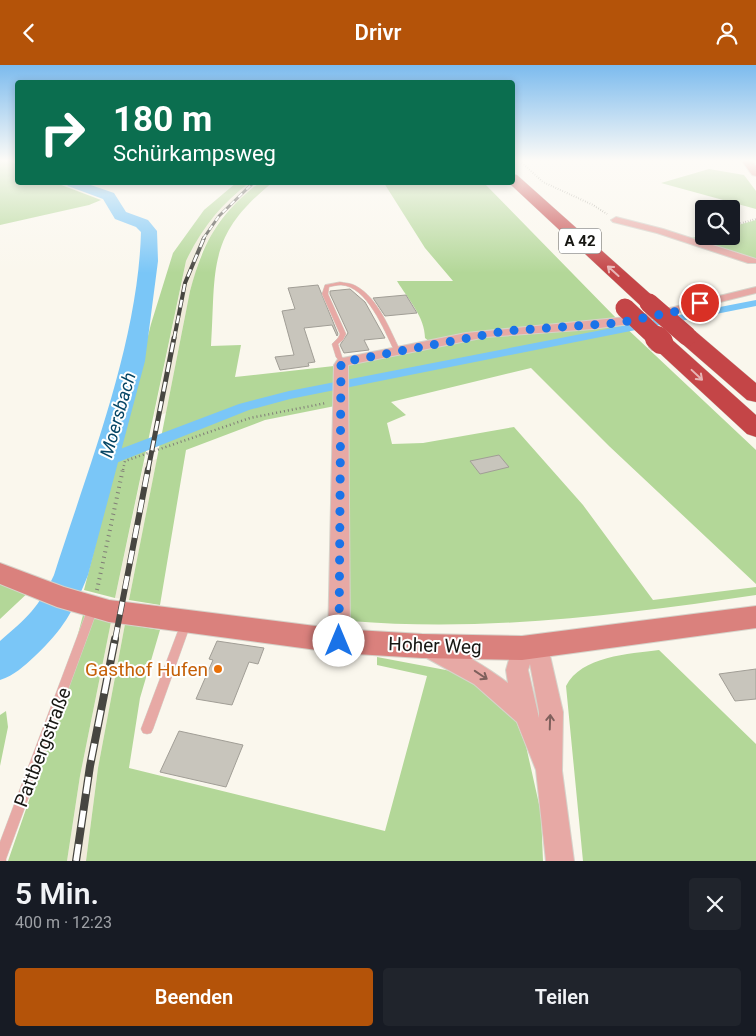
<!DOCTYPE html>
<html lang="de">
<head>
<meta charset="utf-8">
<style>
	:root { --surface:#171b24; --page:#20242c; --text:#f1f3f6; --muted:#9ea1a6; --accent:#b45309 }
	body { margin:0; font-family:Roboto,sans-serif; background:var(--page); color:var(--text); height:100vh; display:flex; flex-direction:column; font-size:19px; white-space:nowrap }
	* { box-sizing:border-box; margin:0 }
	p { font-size:16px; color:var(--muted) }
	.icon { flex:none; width:28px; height:28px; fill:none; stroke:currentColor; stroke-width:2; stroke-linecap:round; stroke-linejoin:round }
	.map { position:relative; height:796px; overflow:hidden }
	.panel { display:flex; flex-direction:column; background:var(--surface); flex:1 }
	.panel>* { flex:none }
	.hud { position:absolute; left:15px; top:15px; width:500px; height:105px; border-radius:5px; box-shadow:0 2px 8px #0003; background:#0b6e4f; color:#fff; overflow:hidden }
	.tools { position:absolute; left:695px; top:135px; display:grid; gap:10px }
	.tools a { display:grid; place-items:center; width:45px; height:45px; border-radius:5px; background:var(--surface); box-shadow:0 2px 8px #0003; font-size:25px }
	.pin { position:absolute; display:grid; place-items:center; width:42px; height:42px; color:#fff; margin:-21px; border:2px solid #fff; border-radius:50%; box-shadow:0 1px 5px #0007 }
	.me { position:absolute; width:55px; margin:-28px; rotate:0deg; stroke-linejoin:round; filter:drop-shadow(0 0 4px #0008) }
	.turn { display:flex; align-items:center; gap:18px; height:105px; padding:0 15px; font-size:22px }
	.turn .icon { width:65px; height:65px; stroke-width:2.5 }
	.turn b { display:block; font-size:35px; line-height:42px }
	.round { display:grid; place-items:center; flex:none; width:52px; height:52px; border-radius:5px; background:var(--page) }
	.summary { display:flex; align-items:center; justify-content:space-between; height:85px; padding:0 15px }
	h1 { font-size:30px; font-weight:600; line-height:38px }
	.button { display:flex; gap:10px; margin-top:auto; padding:10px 15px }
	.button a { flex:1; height:58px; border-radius:5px; background:var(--accent); color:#fff; font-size:20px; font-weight:600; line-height:58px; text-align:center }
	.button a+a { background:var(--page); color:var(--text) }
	header { display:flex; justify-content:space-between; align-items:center; height:65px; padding:0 15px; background:var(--accent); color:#fff; font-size:22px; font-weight:600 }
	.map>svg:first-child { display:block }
</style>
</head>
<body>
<header><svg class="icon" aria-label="back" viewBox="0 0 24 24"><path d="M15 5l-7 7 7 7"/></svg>Drivr<svg class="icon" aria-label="person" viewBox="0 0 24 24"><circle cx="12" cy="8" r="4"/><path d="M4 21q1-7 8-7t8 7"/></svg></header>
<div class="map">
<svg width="756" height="796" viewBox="0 0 756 796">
	<rect width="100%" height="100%" fill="#faf7ed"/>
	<path fill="#f0ebda" d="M 249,118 L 259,118 L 222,151 L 202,186 L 190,226 L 166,348 L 154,352 L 186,196 L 202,164 L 222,141 Z
		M 157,394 L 129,535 L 115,533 L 144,398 Z
		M 111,557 L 125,559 L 98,703 L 86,796 L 67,796 L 80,711 Z"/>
	<path fill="#b3d798" d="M 0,96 L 12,96 L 17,101 L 18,118 L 56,118 L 101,135 L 89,140 L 0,160 Z
		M 709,104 L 744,110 L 756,126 L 756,144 L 661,118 Z
		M 236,118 L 249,118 C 221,139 201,164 186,196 L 115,533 L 84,525 L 151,259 L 173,188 L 204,145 Z
		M 259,118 L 272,118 C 206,171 216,204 211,281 L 241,280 L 235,312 L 334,301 L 335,341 L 265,355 L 186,385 L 160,540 L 129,535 L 190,226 C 203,177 219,149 259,118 Z
		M 384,118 L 484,118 L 618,255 L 503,264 L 430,277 L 425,273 C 425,252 408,234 397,216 L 453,216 L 425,183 Z
		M 756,155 L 756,196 L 684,175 L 704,170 L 731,171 L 731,162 Z
		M 622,259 L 756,385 L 756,519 L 609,381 L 531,303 L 391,337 L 406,350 L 387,358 L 392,379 L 423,378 L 514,362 L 583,440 L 653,535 L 756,522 L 756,530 C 621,550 487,567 350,556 L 346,300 L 507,268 Z
		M 0,508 L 33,523 L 0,554 Z
		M 83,550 L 111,557 L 80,711 L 67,796 L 8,796 L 50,675 Z
		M 125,559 L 160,565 L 140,633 L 129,703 L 385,766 L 427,611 L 377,600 L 377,592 L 451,606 L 475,615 L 514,651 L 526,681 L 541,748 L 543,796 L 86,796 L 98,703 Z
		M 659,585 L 756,679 L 756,796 L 583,796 L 566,621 C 581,591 629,589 659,585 Z
		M 6,646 L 8,662 L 0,701 L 0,650 Z"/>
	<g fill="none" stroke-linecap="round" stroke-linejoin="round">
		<path fill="#7ac6f7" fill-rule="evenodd" d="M 756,235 L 756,241 L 290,334 L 249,345 L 111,400 L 99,400 L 97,396 L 99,392 L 239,339 L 289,326 Z"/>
		<path fill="#7ac6f7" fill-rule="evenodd" d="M 66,118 L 85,118 L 114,128 L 126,147 L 148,155 L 157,166 L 158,196 L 145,296 L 88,510 C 74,545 63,565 35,591 C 23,602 15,610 0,615 L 0,576 C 27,553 39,542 54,510 C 88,403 138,279 141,167 L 136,162 L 115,154 L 103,134 L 68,121 Z"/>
	</g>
	<path fill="#c8c5bc" stroke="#a19e96" d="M 318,220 L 338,269 L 337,271 L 332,260 L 304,263 L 315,297 L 308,298 L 309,301 L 280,305 L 275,292 L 294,290 L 282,246 L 295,244 L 288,223 Z
		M 350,224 L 365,237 L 385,273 L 364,275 L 369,285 L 344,288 L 340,280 L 348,268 L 330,229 L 330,226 Z
		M 406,230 L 417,248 L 385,251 L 373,233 Z
		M 499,390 L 509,402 L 480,409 L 470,396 Z
		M 217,576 L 264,583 L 258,599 L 249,597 L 232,640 L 196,634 L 213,595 L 209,594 Z
		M 756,604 L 756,634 L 735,636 L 719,609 Z
		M 179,666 L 243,680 L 226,722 L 160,707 Z"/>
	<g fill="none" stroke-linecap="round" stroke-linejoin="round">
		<g stroke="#d6d3ca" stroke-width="1">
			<path id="service" d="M 340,217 C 345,218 351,218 356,221 C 378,233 389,263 400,285 L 399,286 L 395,286 L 394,285 C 384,265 367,221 341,220 C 337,220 333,221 329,222 L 328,229 L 346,269 L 343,275 L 338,279 L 342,292 L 346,297 L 345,298 L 341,298 L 336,292 L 332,279 L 338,273 L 340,269 L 322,229 L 325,220 Z
				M 93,539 L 96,540 L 98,543 L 6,794 L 6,796 L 0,796 L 0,777 L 88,543 L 90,540 Z
				M 186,554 L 189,555 L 191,558 L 153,664 L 151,668 L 147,669 L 143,668 L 141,664 L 181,558 L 183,555 Z"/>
		</g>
		<g stroke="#d6d3ca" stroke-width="2">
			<path id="minor" d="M 616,152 L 663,164 L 756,194 L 756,198 L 748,198 L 657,168 L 613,157 L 611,155 Z
				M 756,222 L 756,228 L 637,258 L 592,264 L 486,272 L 348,300 L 350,576 L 347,582 L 339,585 L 331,582 L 328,576 L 334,300 L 338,294 L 466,268 L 637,251 Z
				M 537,573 L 545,576 L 548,582 L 563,647 L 562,706 L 574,796 L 546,796 L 536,705 L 517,657 L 474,619 L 423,591 L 420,585 L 423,579 C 426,578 428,576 431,576 C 447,576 495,608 508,618 L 506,605 L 514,577 L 522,574 L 529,576 ZM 530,599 L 539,647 L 539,653 L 528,605 Z"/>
		</g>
		<g stroke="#d6d3ca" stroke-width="2">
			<path id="secondary" d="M 742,96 L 753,96 L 756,101 L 756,111 L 752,110 Z
				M 0,498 L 64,522 L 109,535 L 339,564 L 422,569 L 522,571 L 756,541 L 756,563 L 522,595 L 422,593 L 339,588 L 109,557 L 57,542 L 0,519 Z"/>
		</g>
		<g stroke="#d6d3ca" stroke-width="1">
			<path id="motorway" d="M 512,109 L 517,110 L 656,234 L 659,238 L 656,242 L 642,242 L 509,118 L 512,118 Z
				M 687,265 L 695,266 L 756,318 L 756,337 L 747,335 L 679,276 L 676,271 L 679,266 Z
				M 661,271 L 669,272 L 756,350 L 756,372 L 747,369 L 653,282 L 650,277 L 653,272 Z"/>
		</g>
		<path stroke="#807e77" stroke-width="2" stroke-dasharray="0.5 2" stroke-linecap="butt" d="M 520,96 L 543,117 L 593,140 L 607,149
			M 731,161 L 756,154"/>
		<path stroke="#807e77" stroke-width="2.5" stroke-dasharray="1 3" stroke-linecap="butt" d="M 123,405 L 125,396 L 250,353 L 326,338"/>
		<path stroke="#807e77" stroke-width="4" stroke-dasharray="1 4.5" stroke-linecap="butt" d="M 97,525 L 123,404"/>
		<use href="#service" fill="#e7a9a5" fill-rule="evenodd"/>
		<use href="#minor" fill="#e7a9a5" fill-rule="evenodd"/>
		<use href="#secondary" fill="#da817d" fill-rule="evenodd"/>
		<use href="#motorway" fill="#c44547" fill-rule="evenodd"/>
		<g stroke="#474641" stroke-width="3">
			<path id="rail-far4" d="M 203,174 L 219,151 L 253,118"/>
		</g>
		<g stroke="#474641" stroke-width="4">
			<path id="rail-far3" d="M 174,274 L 185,218 L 204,173"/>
		</g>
		<g stroke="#474641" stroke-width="5">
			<path id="rail-far2" d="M 148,405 L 174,273"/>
		</g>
		<g stroke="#474641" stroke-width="6">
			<path id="rail-far1" d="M 115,575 L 148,404"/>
		</g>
		<g stroke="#474641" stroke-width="8">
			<path id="rail" d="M 76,796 L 90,701 L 115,574"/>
		</g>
		<use href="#rail-far4" stroke="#fff" stroke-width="2" stroke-dasharray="5.5" stroke-linecap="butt"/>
		<use href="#rail-far3" stroke="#fff" stroke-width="2.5" stroke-dasharray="8" stroke-linecap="butt"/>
		<use href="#rail-far2" stroke="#fff" stroke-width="3" stroke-dasharray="10" stroke-linecap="butt"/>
		<use href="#rail-far1" stroke="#fff" stroke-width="4.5" stroke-dasharray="13" stroke-linecap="butt"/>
		<use href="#rail" stroke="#fff" stroke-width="5.5" stroke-dasharray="17" stroke-linecap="butt"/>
		<g stroke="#d6d3ca" stroke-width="19" stroke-linecap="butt">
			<path id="motorway-bridge-far1" d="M 649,238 L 687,271
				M 625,243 L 658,274"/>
		</g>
		<g stroke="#d6d3ca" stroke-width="26" stroke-linecap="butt">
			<path id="motorway-bridge" d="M 657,273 L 661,277"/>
		</g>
		<use href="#motorway-bridge-far1" stroke="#c44547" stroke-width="19"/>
		<use href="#motorway-bridge" stroke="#c44547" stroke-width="24"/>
	</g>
	<defs><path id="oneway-shaft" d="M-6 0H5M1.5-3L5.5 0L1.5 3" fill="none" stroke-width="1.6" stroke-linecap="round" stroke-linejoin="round" transform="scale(1.25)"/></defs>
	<g stroke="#e7b5b5">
		<use href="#oneway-shaft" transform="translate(613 206) rotate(-138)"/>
		<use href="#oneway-shaft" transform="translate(697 310) rotate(43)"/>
	</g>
	<g stroke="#7f605c">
		<use href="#oneway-shaft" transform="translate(481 610) rotate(34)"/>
		<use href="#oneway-shaft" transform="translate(550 657) rotate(-88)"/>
	</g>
	<linearGradient id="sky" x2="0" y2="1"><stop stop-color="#7cbbee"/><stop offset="0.46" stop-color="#fdfbf7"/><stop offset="1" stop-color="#fdfbf7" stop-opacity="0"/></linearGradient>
	<rect width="756" height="208" fill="url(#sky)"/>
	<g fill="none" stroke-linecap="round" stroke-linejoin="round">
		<path stroke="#1a73e8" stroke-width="9" stroke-dasharray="0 16.2" d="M 339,576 L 341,300 L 343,297 L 505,266 L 618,258 L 683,245 L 700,238"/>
	</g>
	<circle fill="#e8710a" stroke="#fff" stroke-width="2" cx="218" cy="604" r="5"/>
	<g text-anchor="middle" stroke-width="4" stroke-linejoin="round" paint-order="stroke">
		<rect fill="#fff" stroke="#5d5d5a" stroke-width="1" x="559" y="163.5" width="42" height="25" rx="4"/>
		<g font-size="15" font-weight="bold" fill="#171713">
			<text x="580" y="181">A 42</text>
		</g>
		<g font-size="18" font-style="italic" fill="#054565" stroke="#fff">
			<text transform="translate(118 350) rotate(-74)" y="6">Moersbach</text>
		</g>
		<g font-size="19" fill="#171713" stroke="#fff">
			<text transform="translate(435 580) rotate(2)" y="7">Hoher Weg</text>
			<text transform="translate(42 682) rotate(-69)" y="7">Pattbergstraße</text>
		</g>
		<g font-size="19" fill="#c56008" stroke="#fff" text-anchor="end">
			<text x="208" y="611">Gasthof Hufen</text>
		</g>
	</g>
</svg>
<div class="tools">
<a><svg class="icon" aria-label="search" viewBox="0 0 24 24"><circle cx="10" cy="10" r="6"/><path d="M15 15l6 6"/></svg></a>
</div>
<div class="pin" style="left:700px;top:238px;background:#d93025"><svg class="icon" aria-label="arrive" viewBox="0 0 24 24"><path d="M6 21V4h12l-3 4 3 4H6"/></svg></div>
<svg class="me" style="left:339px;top:576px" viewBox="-20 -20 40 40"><circle r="19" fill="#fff"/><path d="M0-13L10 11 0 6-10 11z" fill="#1a73e8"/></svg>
<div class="hud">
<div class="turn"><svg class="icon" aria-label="right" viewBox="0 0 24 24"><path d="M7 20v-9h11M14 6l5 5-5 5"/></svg><div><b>180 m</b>Schürkampsweg</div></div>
</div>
</div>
<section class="panel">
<div class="summary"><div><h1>5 Min.</h1><p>400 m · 12:23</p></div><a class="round"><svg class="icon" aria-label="close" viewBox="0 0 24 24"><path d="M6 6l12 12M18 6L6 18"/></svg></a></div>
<div class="button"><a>Beenden</a><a>Teilen</a></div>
</section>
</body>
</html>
